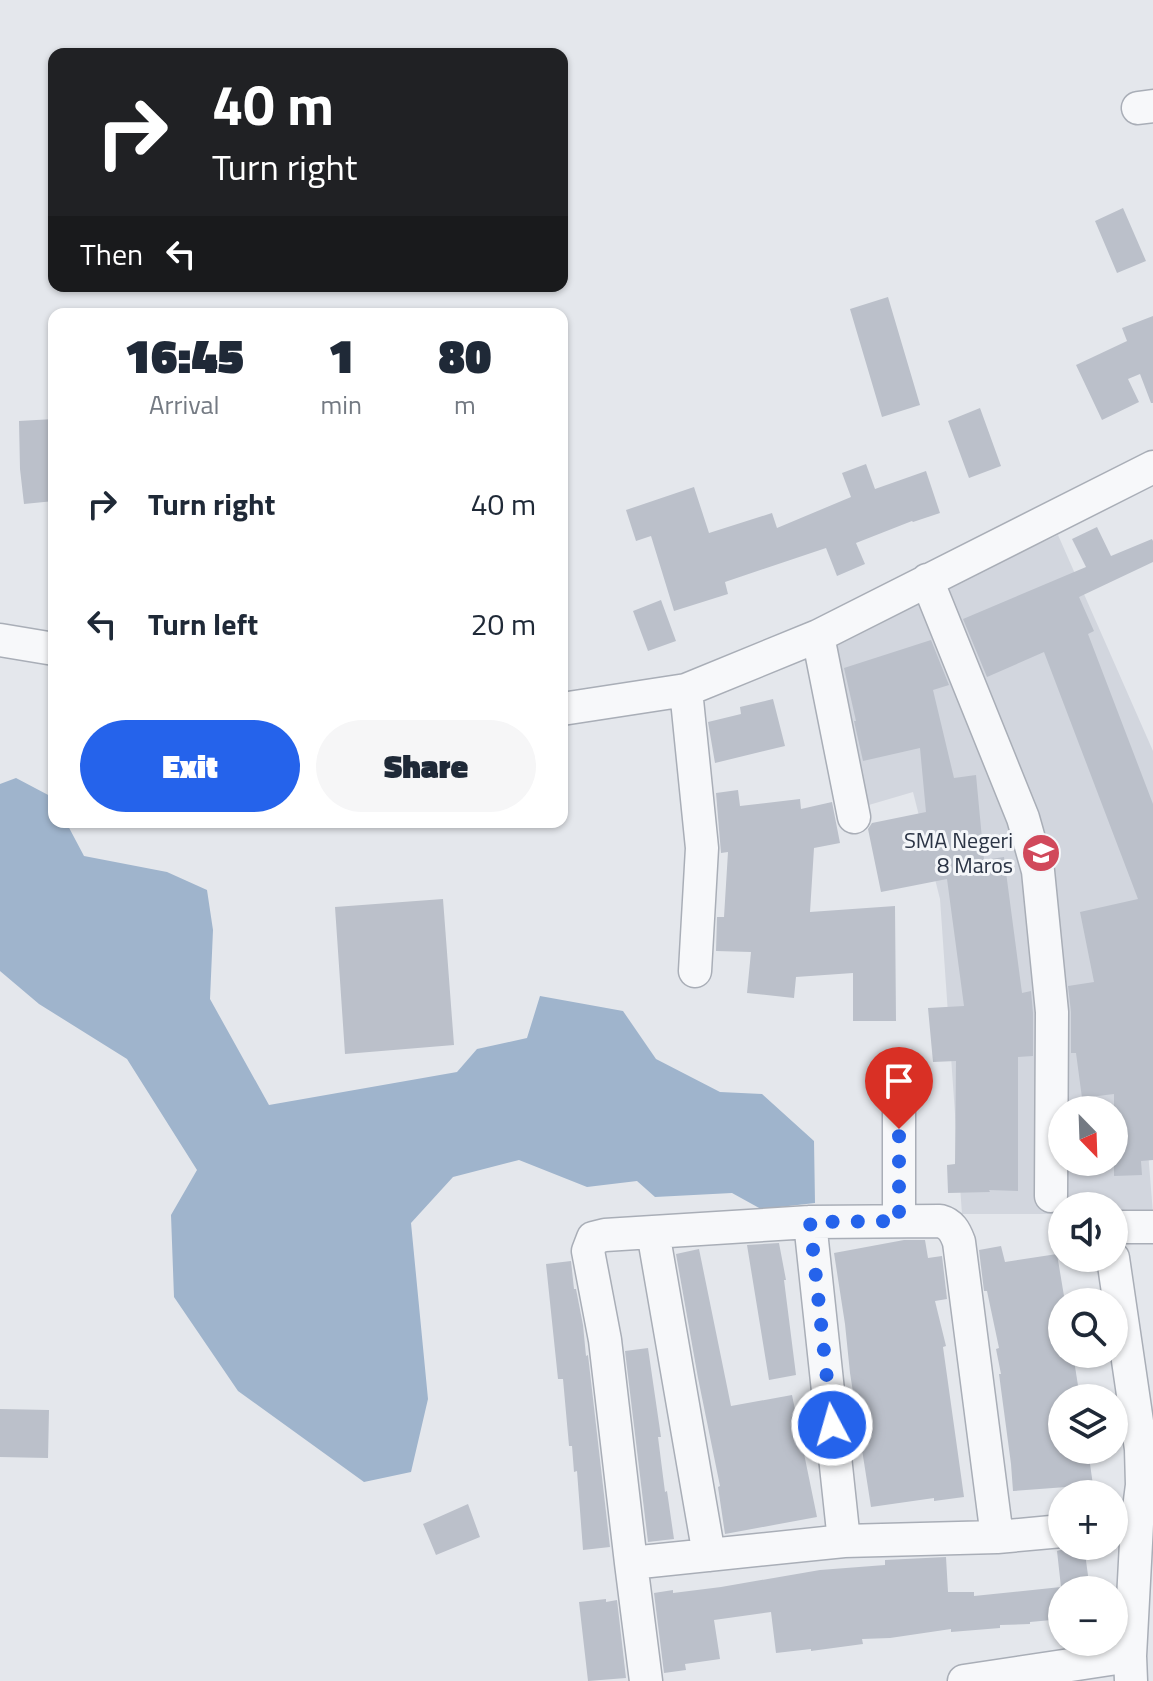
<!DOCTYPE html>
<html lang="en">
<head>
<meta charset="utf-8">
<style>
	:root { --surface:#fff; --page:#f6f6f7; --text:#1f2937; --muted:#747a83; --accent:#2563eb }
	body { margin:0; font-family:"Titillium Web",sans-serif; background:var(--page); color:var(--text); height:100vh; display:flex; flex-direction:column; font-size:30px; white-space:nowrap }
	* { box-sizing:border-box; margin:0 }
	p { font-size:26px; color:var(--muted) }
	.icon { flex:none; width:44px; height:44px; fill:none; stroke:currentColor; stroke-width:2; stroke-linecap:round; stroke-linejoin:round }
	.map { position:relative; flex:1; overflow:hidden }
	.panel { position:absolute; left:48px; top:308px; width:520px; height:520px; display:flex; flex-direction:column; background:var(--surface); border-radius:16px; box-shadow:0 2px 6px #0004 }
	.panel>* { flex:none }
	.guide { position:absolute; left:48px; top:48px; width:520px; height:244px; border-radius:16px; box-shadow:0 2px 6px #0004; background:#202124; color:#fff; overflow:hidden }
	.needle { width:52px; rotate:157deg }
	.tools { position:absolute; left:1048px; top:1096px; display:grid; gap:16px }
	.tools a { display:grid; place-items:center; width:80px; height:80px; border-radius:50%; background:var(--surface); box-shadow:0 2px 6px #0004; font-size:40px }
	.pin { position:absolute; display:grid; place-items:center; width:68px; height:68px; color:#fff; margin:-82px -34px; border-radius:50% 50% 50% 0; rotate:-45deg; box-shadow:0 0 8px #0007 }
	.pin .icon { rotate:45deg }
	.me { position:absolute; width:88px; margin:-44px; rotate:354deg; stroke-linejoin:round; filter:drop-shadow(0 0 6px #0008) }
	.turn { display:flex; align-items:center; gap:28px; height:168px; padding:0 32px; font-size:36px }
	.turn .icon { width:104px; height:104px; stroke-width:2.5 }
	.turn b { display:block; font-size:56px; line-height:68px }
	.then { display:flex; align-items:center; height:76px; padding:0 32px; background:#0003; gap:16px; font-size:30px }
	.eta { display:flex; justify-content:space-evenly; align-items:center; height:136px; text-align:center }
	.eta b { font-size:48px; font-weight:800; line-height:56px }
	.cta { display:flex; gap:16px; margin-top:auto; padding:16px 32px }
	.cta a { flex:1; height:92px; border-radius:48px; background:var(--accent); color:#fff; font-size:32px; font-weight:800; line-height:92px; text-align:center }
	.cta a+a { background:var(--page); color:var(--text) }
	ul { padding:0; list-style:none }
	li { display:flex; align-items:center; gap:24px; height:120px; padding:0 32px }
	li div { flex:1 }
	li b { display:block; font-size:30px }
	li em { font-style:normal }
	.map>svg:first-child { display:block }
</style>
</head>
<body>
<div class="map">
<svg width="1153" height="1681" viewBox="0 0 1153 1681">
	<rect width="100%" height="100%" fill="#e4e7ec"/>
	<path fill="#d2d6de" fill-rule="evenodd" d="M 1058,535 L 1153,751 L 1153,1049 L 1140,1052 L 1153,1214 L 1114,1214 L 1114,1206 L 1062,1206 L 1062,1214 L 962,1214 L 940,899 L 913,792 L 862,807 L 833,639 ZM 1062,1110 L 1114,1110 L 1114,1162 L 1062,1162 Z"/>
	<path fill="#9fb4cc" d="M 16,778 L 52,797 L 54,800 L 54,822 L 66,822 L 84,856 L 167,872 L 207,890 L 213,930 L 210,999 L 269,1105 L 457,1072 L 477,1049 L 527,1038 L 540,996 L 623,1011 L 656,1059 L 720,1092 L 762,1094 L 814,1141 L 815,1203 L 761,1209 L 732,1193 L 655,1197 L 637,1181 L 587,1187 L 519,1160 L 453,1177 L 411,1223 L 428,1399 L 411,1472 L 364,1482 L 238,1391 L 174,1297 L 171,1215 L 197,1170 L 127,1059 L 39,1004 L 0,971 L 0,784 Z"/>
	<path fill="#bbc0ca" d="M 1123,208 L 1146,261 L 1117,273 L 1095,221 Z
		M 888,297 L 920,405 L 882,417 L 850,309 Z
		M 1153,316 L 1153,403 L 1151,403 L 1140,374 L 1128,379 L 1139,402 L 1102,420 L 1076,365 L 1127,341 L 1122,328 Z
		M 980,408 L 1001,466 L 969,478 L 948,421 Z
		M 54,419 L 54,501 L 24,504 L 20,469 L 19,421 Z
		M 866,464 L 875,489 L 926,471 L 940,513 L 913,522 L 912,521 L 856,543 L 865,564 L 837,576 L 826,548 L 725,582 L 728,594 L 674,611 L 651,536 L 636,541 L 626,510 L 694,487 L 709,533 L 772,513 L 777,528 L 851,497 L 842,473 Z
		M 1097,527 L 1111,556 L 1152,539 L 1153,541 L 1153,562 L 1079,597 L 1094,631 L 1088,634 L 1153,804 L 1153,1160 L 1141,1161 L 1142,1175 L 1114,1176 L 1114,1094 L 1082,1098 L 1076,1053 L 1071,1053 L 1071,1012 L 1068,986 L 1094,982 L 1080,912 L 1138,899 L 1044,652 L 987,677 L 963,619 L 1086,567 L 1072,539 Z
		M 661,600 L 676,641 L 648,651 L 633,611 Z
		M 931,640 L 949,685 L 933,690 L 954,778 L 976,775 L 984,860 L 1004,857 L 1022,993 L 1031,991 L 1033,1013 L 1033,1056 L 1018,1057 L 1018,1191 L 989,1190 L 990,1192 L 948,1193 L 947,1165 L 955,1164 L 956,1061 L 933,1062 L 928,1008 L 964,1006 L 947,879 L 881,892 L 868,829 L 872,823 L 926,812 L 920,748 L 863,761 L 854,721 L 856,721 L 844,668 Z
		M 773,699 L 785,746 L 715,763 L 708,722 L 741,714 L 740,707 Z
		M 738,790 L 740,806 L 800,799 L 801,809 L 832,802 L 840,843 L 814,848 L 810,912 L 895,906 L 896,1021 L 853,1021 L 853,973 L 796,977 L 794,998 L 747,993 L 751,952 L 716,951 L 717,917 L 724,917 L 728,852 L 721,853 L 716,793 Z
		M 443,899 L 454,1045 L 345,1054 L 335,907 Z
		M 904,1240 L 925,1240 L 928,1258 L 942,1256 L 947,1299 L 935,1301 L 946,1346 L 943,1347 L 964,1497 L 934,1501 L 934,1498 L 871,1507 L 850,1373 L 845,1324 L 834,1253 Z
		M 779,1243 L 786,1280 L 784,1280 L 796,1375 L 769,1380 L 747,1245 Z
		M 1001,1246 L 1005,1262 L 1057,1254 L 1065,1302 L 1062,1302 L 1062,1354 L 1073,1354 L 1080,1398 L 1062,1398 L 1062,1450 L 1088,1450 L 1093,1485 L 1013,1491 L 1011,1464 L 999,1374 L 1001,1374 L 996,1349 L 999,1348 L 987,1291 L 984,1291 L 979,1250 Z
		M 699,1249 L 731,1406 L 792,1395 L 817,1517 L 725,1534 L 718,1487 L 720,1486 L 698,1378 L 676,1254 Z
		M 571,1261 L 574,1289 L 576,1289 L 583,1325 L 586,1356 L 588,1355 L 610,1547 L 583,1550 L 577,1471 L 574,1472 L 572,1446 L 569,1446 L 563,1379 L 558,1379 L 546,1264 Z
		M 648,1348 L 661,1437 L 658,1437 L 665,1492 L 667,1491 L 674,1539 L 648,1542 L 625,1351 Z
		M 0,1409 L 49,1410 L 48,1458 L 0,1457 Z
		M 468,1504 L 480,1537 L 436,1555 L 423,1524 Z
		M 1074,1546 L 1084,1546 L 1090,1590 L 1062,1590 L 1062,1619 L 1030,1622 L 1030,1624 L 1000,1625 L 1000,1628 L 951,1632 L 951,1629 L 890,1638 L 862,1639 L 863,1644 L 811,1651 L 811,1649 L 776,1653 L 771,1612 L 714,1620 L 720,1659 L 685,1664 L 686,1670 L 664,1673 L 654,1593 L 673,1590 L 673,1593 L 721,1587 L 820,1570 L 885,1565 L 885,1560 L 946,1557 L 948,1592 L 974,1592 L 974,1596 L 1061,1587 L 1057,1551 Z
		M 606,1599 L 606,1602 L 617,1600 L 626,1678 L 588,1681 L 579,1602 Z"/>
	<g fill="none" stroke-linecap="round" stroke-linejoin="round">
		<g stroke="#a9aeb7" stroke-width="35">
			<path id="minor" d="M 1138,108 L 1153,106
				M 927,580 L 1023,818 L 1038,871 L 1052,1012 L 1051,1196
				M 818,636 L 854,817
				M 0,640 L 54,649
				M 686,690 L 702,848 L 695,971
				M 562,709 L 686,690 L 818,636 L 1153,467
				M 899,1221 L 899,1099
				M 810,1222 L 844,1541
				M 1114,1227 L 1153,1227
				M 653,1232 L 709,1555
				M 1113,1258 L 1141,1449 L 1142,1485 L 1137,1524
				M 1114,1526 L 1137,1524 L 1130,1656 L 1131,1681
				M 631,1563 L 844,1541 L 997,1537 L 1062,1531
				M 646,1681 L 631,1563 L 605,1340 L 588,1251 L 593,1238 L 605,1235 L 810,1222 L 940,1221 C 951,1224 955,1231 959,1242 L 997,1537
				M 964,1681 L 1130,1656"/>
		</g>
		<use href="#minor" stroke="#f7f8fa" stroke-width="32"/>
	</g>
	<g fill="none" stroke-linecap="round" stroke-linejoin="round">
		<path stroke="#2563eb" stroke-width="14" stroke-dasharray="0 25.2" d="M 832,1425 L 810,1222 L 899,1221 L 899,1129"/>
	</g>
	<defs>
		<g id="school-disc" transform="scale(2)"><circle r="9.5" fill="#d1495b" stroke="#f4f6f9"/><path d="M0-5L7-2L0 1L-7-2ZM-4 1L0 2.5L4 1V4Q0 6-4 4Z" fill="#fff"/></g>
	</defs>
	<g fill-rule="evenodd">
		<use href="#school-disc" x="1041" y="853"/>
	</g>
	<g text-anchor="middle" stroke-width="6" stroke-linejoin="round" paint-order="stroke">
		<g font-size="22" fill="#2b3445" stroke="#f4f6f9" text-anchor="end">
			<text x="1013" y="848">SMA Negeri<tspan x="1013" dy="25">8 Maros</tspan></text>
		</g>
	</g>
</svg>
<div class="tools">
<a><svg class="needle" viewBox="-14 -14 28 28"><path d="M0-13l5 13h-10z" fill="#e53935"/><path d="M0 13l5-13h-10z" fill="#747a83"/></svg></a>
<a><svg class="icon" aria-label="sound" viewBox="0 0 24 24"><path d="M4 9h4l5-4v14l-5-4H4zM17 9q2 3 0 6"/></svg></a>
<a><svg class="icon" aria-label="search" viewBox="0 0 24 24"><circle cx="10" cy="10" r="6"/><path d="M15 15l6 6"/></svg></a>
<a><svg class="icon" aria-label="layers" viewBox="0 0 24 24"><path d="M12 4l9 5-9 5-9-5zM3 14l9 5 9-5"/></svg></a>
<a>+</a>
<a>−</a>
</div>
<div class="pin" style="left:899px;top:1129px;background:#d93025"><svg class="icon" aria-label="arrive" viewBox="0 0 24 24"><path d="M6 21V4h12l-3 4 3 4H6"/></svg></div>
<svg class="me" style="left:832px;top:1425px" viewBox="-20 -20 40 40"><circle r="17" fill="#2563eb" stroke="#fff" stroke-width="3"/><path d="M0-11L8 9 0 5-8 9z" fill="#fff"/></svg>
<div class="guide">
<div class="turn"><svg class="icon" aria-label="right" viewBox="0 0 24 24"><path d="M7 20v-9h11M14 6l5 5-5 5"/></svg><div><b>40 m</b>Turn right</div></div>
<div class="then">Then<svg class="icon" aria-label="left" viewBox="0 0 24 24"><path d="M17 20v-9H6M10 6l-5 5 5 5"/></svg></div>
</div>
<section class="panel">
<div class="eta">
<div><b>16:45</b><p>Arrival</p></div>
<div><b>1</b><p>min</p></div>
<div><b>80</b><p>m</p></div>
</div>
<ul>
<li><svg class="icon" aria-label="right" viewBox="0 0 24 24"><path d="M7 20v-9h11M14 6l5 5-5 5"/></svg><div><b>Turn right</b></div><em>40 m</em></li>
<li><svg class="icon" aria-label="left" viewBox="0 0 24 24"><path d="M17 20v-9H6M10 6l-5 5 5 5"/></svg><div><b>Turn left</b></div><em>20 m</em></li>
</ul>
<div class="cta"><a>Exit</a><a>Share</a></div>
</section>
</div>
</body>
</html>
